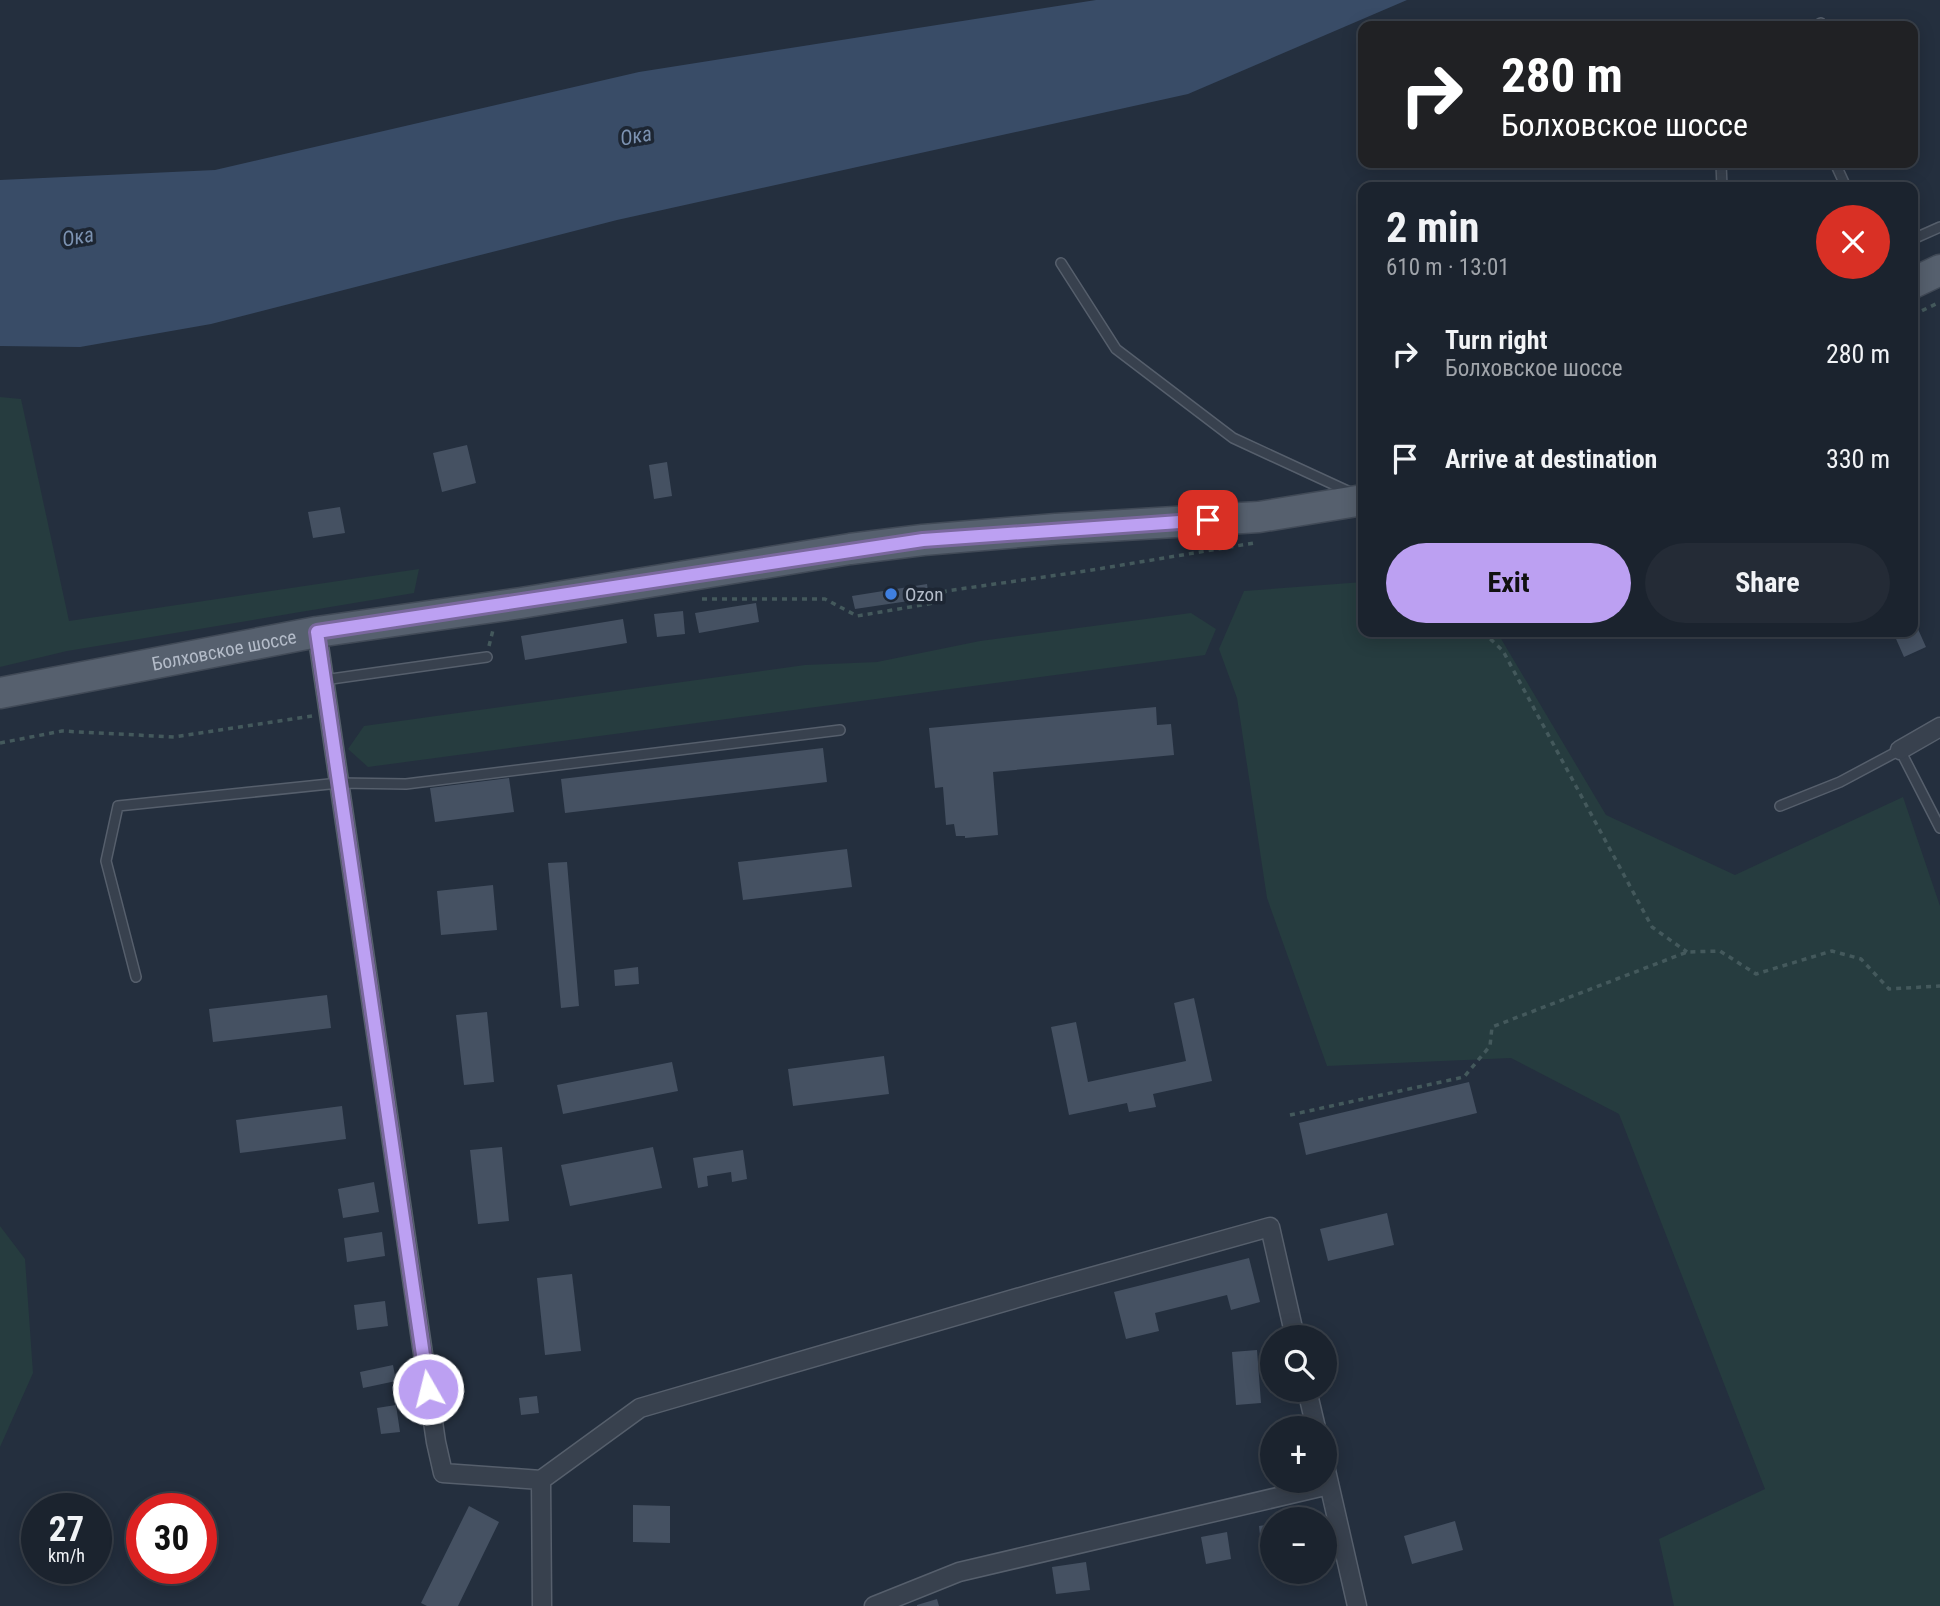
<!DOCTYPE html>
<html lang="en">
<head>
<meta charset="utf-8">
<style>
	:root { --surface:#1b232e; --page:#242b36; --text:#f1f3f6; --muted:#a0a4aa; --line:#39404a; --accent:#bca0f2 }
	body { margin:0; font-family:"Roboto Condensed",sans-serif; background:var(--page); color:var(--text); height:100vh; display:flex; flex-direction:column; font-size:26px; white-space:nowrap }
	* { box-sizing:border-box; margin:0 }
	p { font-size:23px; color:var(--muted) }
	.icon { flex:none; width:38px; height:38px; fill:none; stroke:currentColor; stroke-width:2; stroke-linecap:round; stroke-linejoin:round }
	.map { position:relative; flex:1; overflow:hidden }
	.panel { position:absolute; left:1358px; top:182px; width:560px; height:455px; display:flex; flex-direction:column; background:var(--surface); border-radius:14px; box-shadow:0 4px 18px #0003,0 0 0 2px var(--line) }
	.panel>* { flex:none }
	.hud { position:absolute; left:1358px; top:21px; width:560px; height:147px; border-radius:14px; box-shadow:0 4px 18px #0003,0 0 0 2px var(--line); background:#202124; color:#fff; overflow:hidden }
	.buttons { position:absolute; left:1260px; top:1325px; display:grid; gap:14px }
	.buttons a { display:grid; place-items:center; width:77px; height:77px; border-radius:50%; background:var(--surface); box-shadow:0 4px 18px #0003,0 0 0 2px var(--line); font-size:35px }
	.speed { position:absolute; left:21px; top:1493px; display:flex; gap:14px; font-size:35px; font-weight:700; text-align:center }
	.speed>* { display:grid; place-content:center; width:91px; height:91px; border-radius:50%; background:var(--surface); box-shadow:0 4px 18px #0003,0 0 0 2px var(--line); line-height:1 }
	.speed small { font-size:18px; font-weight:400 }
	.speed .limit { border:10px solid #d22; background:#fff; color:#111 }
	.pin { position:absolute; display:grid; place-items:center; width:60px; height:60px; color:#fff; margin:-30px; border-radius:14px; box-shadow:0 4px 10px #0006 }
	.me { position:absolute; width:77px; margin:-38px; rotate:352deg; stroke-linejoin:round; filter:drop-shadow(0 0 5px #0008) }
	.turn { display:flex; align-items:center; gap:24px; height:147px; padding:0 28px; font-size:32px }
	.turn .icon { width:91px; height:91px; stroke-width:2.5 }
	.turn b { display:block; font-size:49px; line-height:60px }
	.round { display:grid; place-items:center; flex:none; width:74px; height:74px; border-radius:37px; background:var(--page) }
	.head { display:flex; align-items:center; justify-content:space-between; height:119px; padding:0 28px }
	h1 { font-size:42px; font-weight:700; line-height:52px }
	.primary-button { display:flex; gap:14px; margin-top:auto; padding:14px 28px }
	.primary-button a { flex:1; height:80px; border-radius:42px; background:var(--accent); color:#111; font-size:28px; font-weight:700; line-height:80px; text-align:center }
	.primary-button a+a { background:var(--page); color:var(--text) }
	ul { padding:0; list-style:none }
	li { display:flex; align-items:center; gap:21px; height:105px; padding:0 28px }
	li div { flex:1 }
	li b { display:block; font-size:26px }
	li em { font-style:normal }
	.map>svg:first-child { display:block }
</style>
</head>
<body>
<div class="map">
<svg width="1940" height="1606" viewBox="0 0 1940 1606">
	<rect width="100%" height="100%" fill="#242f3e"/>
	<path fill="#263c3f" d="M 0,397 L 21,399 L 69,621 L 419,569 L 414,593 L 67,651 L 0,667 Z
		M 1363,582 L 1363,632 L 1497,632 L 1606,815 L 1735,875 L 1903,797 L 1940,906 L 1940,1606 L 1674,1606 L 1659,1539 L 1765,1489 L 1619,1114 L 1511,1058 L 1327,1066 L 1267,898 L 1237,698 L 1219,649 L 1244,591 Z
		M 1191,613 L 1216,629 L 1205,655 L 368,767 L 348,749 L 364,726 L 805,665 L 877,662 L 980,641 Z
		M 0,1226 L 25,1259 L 33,1373 L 0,1447 Z"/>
	<path fill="#394c67" d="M 1096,0 L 1407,0 L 1188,94 L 617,220 L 211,324 L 80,347 L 0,346 L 0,180 L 215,170 L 639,72 Z"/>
	<path fill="#455162" d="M 467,445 L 476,483 L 442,492 L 433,453 Z
		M 667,462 L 672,496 L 654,499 L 649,465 Z
		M 340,507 L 345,533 L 313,538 L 308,512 Z
		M 927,584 L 929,598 L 855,609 L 852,596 Z
		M 756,603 L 759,622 L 699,633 L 695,613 Z
		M 683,611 L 685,634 L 657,637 L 654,614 Z
		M 1913,618 L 1926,647 L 1904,657 L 1893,632 L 1913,632 Z
		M 623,619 L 627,643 L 525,660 L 521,636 Z
		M 1156,707 L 1157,725 L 1171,724 L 1174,755 L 993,772 L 998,835 L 965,838 L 965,836 L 956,836 L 954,824 L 946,825 L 943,787 L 935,788 L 929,728 Z
		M 823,748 L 827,782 L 565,813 L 561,779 Z
		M 509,778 L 514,812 L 435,822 L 430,788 Z
		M 847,849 L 852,887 L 743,900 L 738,862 Z
		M 567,862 L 579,1006 L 561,1008 L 548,863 Z
		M 493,885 L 497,930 L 441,935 L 437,891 Z
		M 638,967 L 639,984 L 615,986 L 614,970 Z
		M 327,995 L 331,1028 L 213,1042 L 209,1009 Z
		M 1194,998 L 1212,1081 L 1153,1094 L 1156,1107 L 1129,1112 L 1127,1103 L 1069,1115 L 1051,1027 L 1076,1022 L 1088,1082 L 1186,1061 L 1174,1003 Z
		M 487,1012 L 494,1082 L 464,1085 L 456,1015 Z
		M 884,1056 L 889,1094 L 793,1106 L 788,1069 Z
		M 672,1062 L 678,1091 L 563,1114 L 557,1085 Z
		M 1469,1082 L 1477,1113 L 1306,1155 L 1299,1123 Z
		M 342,1106 L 346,1139 L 240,1153 L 236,1120 Z
		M 502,1147 L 509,1221 L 478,1224 L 470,1150 Z
		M 653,1147 L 662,1188 L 570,1206 L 561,1165 Z
		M 743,1150 L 747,1179 L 732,1182 L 731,1172 L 707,1176 L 708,1186 L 698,1188 L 693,1158 Z
		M 374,1182 L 379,1212 L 343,1218 L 338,1189 Z
		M 1387,1213 L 1394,1245 L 1328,1261 L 1320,1229 Z
		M 382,1232 L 385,1256 L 347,1262 L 344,1238 Z
		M 1249,1258 L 1260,1302 L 1231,1310 L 1227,1295 L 1155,1313 L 1159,1331 L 1126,1339 L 1114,1292 Z
		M 572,1274 L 581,1351 L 545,1355 L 537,1278 Z
		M 385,1301 L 388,1326 L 357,1330 L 354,1305 Z
		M 1257,1350 L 1261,1403 L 1236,1405 L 1232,1352 Z
		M 393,1365 L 396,1381 L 363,1388 L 360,1372 Z
		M 537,1396 L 539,1413 L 521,1415 L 519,1398 Z
		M 396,1405 L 400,1432 L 381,1434 L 377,1408 Z
		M 633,1505 L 670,1506 L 670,1543 L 633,1542 Z
		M 469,1506 L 499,1522 L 458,1606 L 427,1606 L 421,1603 Z
		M 1455,1521 L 1463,1550 L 1412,1564 L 1404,1536 Z
		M 1272,1524 L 1272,1543 L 1261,1545 L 1259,1526 Z
		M 1227,1532 L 1231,1559 L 1206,1564 L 1201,1537 Z
		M 1086,1562 L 1090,1590 L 1056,1594 L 1052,1567 Z
		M 937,1599 L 939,1606 L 917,1606 L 917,1605 Z"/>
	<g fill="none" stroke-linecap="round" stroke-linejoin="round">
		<g stroke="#565f6c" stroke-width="12">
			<path id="lane" d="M 1816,26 L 1821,23
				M 1721,163 L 1722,187
				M 1835,163 L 1846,187
				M 1913,239 L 1940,227
				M 1061,263 L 1116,349 L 1233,438 L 1352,493
				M 324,680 L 487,657
				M 1780,806 L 1840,782 L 1900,750 L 1940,828
				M 136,977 L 106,861 L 118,806 L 339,783 L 406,784 L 840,730"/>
		</g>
		<g stroke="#565f6c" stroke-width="21">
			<path id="street" d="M 317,632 L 436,1442 L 443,1473 L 541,1480 L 640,1408 L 1048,1289 L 1270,1227 L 1295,1337
				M 1900,750 L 1940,727
				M 1307,1390 L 1316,1428
				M 1325,1466 L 1357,1606
				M 541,1480 L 542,1606
				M 874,1606 L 959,1572 L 1329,1485"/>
		</g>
		<g stroke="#414a57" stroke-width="33">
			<g id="primary">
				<path d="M 1913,283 L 1940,270"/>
				<path id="s1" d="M 0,693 L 317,632 L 521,603 L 850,549 L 923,540 L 1056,529 L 1259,517 L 1363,500"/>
			</g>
		</g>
		<path stroke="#44595c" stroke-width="3.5" stroke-dasharray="5 5" stroke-linecap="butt" d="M 1913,315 L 1940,302
			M 702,599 L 825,599 L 857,616 L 934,603 L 946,591 L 1086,571 L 1254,543
			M 1483,632 L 1503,651 L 1652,927 L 1687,952
			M 489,646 L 493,630
			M 0,743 L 62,731 L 174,737 L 312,716
			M 1290,1115 L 1464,1077 L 1490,1046 L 1492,1027 L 1687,952 L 1720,951 L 1756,974 L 1832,951 L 1861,959 L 1889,989 L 1940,986"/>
		<use href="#lane" stroke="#38414e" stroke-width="9"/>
		<use href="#street" stroke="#38414e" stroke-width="18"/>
		<use href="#primary" stroke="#56606e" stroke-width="30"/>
	</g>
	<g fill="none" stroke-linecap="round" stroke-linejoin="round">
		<g stroke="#7a689d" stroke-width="18">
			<path id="route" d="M 428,1389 L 317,632 L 923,540 L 1208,520"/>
		</g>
		<use href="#route" stroke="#bca0f2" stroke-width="12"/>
	</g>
	<circle fill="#3f7fe0" stroke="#1d2633" stroke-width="2.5" cx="891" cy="594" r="7"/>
	<g text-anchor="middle" stroke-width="7" stroke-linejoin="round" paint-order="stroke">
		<g font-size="19" fill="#b4bcc9" stroke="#1d2633" text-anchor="start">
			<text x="905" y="601">Ozon</text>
		</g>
		<g font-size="19" fill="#b4bcc9" stroke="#1d2633">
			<text dy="7" stroke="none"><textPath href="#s1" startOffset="228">Болховское шоссе</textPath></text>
		</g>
		<g font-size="21" font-style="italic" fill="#7c92b1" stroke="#1d2633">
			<text transform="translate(636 136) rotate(-10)" y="7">Ока</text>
			<text transform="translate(78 237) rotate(-10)" y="7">Ока</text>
		</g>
	</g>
</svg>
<div class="buttons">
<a><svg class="icon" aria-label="search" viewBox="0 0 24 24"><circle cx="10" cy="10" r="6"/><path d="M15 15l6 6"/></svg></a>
<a>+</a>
<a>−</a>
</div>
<div class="speed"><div>27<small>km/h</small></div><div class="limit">30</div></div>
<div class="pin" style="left:1208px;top:520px;background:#d93025"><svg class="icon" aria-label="arrive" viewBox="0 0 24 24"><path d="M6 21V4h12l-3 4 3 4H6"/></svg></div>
<svg class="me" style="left:428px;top:1389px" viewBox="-20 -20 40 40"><circle r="17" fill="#bca0f2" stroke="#fff" stroke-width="3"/><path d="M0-11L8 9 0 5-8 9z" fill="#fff"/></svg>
<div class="hud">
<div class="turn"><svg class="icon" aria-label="right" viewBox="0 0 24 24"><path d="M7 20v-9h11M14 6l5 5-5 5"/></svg><div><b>280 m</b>Болховское шоссе</div></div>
</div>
<section class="panel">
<div class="head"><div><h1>2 min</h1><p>610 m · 13:01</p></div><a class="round" style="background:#d93025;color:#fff"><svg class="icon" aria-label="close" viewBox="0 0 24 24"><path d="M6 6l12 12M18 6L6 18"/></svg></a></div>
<ul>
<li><svg class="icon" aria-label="right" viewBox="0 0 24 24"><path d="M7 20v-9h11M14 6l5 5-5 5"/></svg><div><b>Turn right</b><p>Болховское шоссе</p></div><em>280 m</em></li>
<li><svg class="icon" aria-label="arrive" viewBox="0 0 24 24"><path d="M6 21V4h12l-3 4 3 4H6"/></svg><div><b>Arrive at destination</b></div><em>330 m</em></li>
</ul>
<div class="primary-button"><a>Exit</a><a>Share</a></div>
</section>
</div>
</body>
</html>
